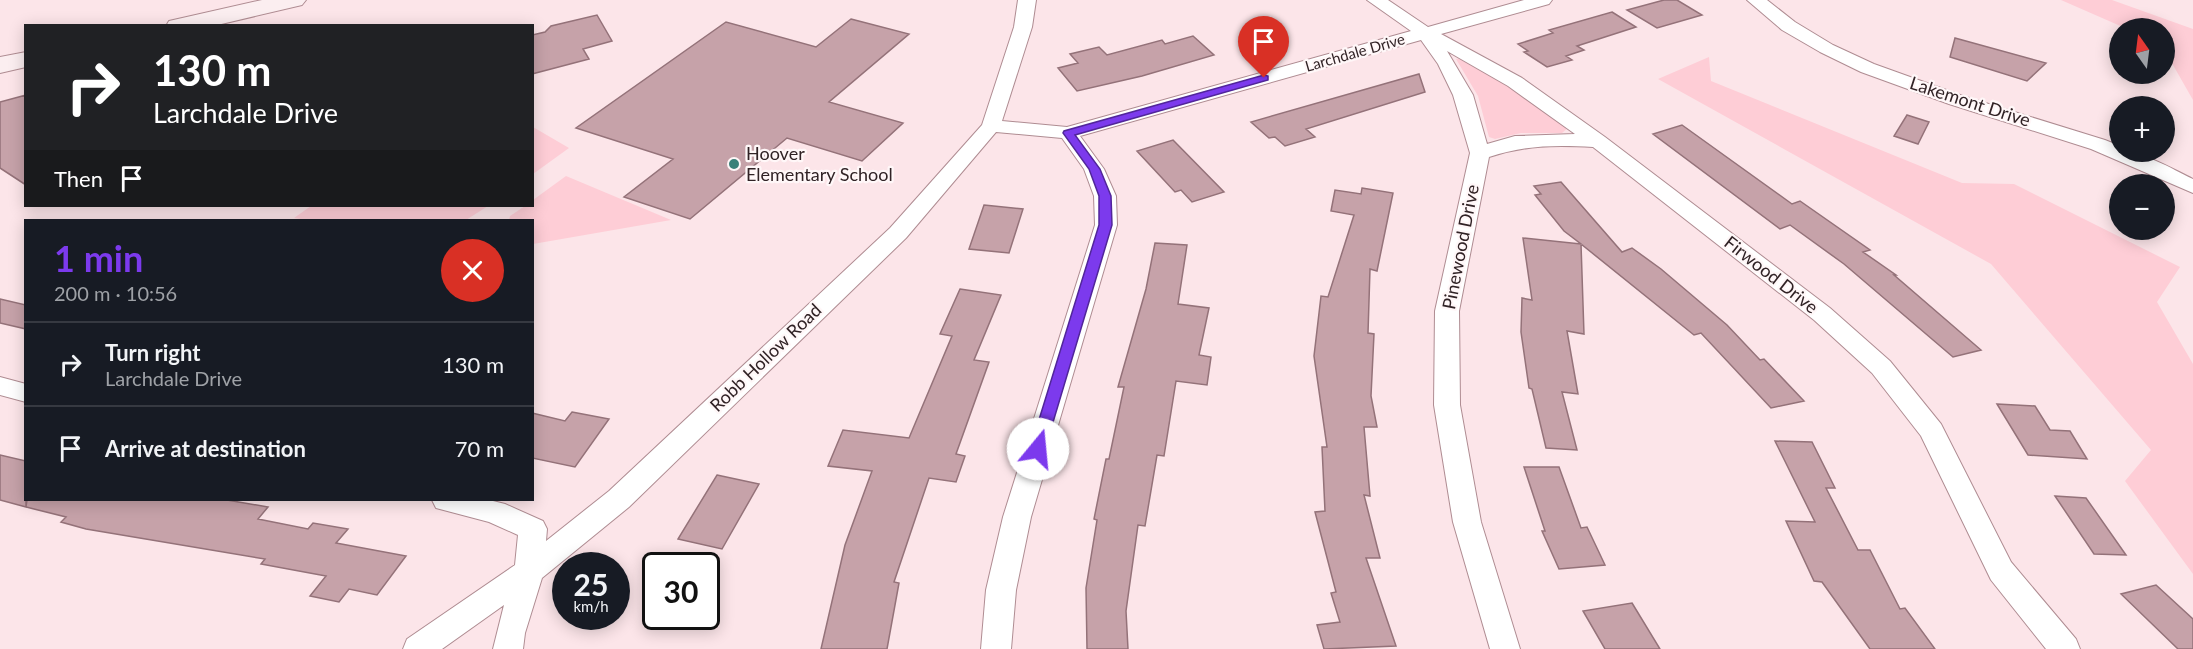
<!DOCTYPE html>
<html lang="en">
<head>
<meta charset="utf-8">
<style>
	:root { --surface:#171b24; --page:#20242c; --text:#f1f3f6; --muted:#9ea1a6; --line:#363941; --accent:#7c3aed }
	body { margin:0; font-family:Lato,sans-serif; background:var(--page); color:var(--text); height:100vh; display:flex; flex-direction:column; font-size:22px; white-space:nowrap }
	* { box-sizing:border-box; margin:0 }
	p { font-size:20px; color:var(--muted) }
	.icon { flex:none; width:33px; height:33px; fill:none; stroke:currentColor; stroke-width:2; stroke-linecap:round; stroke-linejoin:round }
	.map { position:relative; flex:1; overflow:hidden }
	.details { position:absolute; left:24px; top:219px; width:510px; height:282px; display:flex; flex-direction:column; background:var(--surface); border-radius:0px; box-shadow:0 3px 15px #0003 }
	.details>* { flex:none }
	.guide { position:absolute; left:24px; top:24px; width:510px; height:183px; border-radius:0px; box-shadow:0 3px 15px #0003; background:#202124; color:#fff; overflow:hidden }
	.needle { width:39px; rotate:346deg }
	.tools { position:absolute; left:2109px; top:18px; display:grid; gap:12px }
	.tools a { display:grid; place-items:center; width:66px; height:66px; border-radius:50%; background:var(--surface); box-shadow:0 3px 15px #0003; font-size:30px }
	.speed { position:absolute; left:552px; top:552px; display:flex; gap:12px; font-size:30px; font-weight:700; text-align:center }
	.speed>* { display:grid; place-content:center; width:78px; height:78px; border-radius:50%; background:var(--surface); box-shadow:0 3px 15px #0003; line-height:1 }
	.speed small { font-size:15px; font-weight:400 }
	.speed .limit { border:3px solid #111; border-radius:9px; background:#fff; color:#111 }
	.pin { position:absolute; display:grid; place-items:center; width:51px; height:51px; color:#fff; margin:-62px -26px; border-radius:50% 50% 50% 0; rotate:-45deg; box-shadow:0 0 6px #0007 }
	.pin .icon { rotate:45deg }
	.me { position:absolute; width:66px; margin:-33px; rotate:17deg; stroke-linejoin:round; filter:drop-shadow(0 0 4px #0008) }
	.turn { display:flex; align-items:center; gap:21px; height:126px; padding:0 30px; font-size:27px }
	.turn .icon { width:78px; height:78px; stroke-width:2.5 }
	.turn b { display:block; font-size:42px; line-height:51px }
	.then { display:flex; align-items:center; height:57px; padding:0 30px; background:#0003; gap:12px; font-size:22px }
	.round { display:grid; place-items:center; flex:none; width:63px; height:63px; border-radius:32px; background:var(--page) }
	.headline { display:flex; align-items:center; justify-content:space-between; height:102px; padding:0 30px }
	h1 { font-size:36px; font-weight:700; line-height:45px; color:var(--accent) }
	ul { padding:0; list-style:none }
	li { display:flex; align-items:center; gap:18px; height:84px; padding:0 30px; border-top:2px solid var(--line) }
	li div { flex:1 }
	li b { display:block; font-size:22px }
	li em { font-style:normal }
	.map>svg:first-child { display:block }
</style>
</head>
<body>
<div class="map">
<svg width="2193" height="649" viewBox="0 0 2193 649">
	<rect width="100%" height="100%" fill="#fce5e9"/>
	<path fill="#fecdd6" d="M 2061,0 L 2112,0 L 2193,29 L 2193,100 L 2165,51 L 2164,28 L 2125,28 Z
		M 1709,57 L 1711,81 L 1962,183 L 2014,184 L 2180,267 L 2157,302 L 2193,364 L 2193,574 L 2125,481 L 2151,450 L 1991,264 L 1658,79 Z
		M 1462,58 L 1518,91 L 1569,127 L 1562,133 L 1521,133 L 1495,139 L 1489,137 L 1478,96 L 1456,59 Z
		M 533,127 L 569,148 L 533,174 Z
		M 566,176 L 671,220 L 533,244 L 532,220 L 509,220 L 510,216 L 525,206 L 532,206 L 533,200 Z
		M 311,206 L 488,206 L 466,220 L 307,220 L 294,218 Z"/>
	<path fill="#c6a2a9" stroke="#947279" stroke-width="1.5" d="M 1664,0 L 1677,0 L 1702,15 L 1657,28 L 1627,10 Z
		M 1612,12 L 1636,27 L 1577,46 L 1584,50 L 1566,56 L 1572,60 L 1547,67 L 1524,52 L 1528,51 L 1518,44 L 1553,33 L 1549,30 Z
		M 597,15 L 612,41 L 583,49 L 589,59 L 532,74 L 532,35 L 545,32 L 551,26 Z
		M 851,19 L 909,34 L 829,102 L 903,123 L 862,161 L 787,138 L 690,219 L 624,197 L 673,159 L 576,128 L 726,22 L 816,47 Z
		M 1193,36 L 1214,55 L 1142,76 L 1077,91 L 1058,68 L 1078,63 L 1070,54 L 1099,47 L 1107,55 L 1162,40 L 1165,44 Z
		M 1955,38 L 2046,63 L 2027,81 L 1950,57 Z
		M 1419,74 L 1425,92 L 1306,129 L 1315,137 L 1285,146 L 1275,137 L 1269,138 L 1251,122 Z
		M 26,95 L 26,185 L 0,168 L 0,102 Z
		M 1907,115 L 1929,122 L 1918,144 L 1894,136 Z
		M 1682,125 L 1792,204 L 1800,201 L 1870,250 L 1863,252 L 1896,275 L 1894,275 L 1981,350 L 1953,357 L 1844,264 L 1790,225 L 1780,229 L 1653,134 Z
		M 1173,140 L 1224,192 L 1192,202 L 1181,190 L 1175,192 L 1137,151 Z
		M 1561,182 L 1622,252 L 1632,248 L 1661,269 L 1727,325 L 1760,360 L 1764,359 L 1804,401 L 1771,408 L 1701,333 L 1694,335 L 1581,244 L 1584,334 L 1567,331 L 1578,394 L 1562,392 L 1577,450 L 1546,448 L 1532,389 L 1529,388 L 1521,332 L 1522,298 L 1532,300 L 1523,238 L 1581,244 L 1564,231 L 1535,195 L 1541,194 L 1534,186 Z
		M 1362,188 L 1393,193 L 1377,271 L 1370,269 L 1368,333 L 1374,334 L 1371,396 L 1377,427 L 1364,427 L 1370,496 L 1364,495 L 1380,558 L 1366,558 L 1396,646 L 1324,649 L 1317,625 L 1340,622 L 1331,593 L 1336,592 L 1315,512 L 1325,511 L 1322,447 L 1327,447 L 1314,356 L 1321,296 L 1328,297 L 1354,215 L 1331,211 L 1335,190 L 1361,194 Z
		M 984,205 L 1023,209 L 1009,253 L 969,249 Z
		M 1155,243 L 1187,245 L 1178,304 L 1209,308 L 1199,355 L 1211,357 L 1207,385 L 1176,381 L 1164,456 L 1157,455 L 1145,526 L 1138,525 L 1126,611 L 1128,649 L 1087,649 L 1086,588 L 1097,520 L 1094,519 L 1106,459 L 1109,459 L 1124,387 L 1118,387 L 1146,289 Z
		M 960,289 L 1001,295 L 974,360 L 989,362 L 956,454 L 965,456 L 956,482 L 929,478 L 894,582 L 899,583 L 887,649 L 821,649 L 845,545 L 872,471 L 828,466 L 843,430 L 909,438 L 952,336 L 940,334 Z
		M 0,299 L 26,305 L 26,329 L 0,323 Z
		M 1997,404 L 2035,406 L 2050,430 L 2070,431 L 2087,459 L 2028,455 Z
		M 572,412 L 609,419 L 575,467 L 532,458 L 532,413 L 565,421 Z
		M 1775,441 L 1812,442 L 1835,488 L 1826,488 L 1858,550 L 1870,550 L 1900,609 L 1905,608 L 1935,649 L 1870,649 L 1822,582 L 1814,581 L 1786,521 L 1815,522 Z
		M 0,455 L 26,461 L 26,507 L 0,500 Z
		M 1524,467 L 1559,467 L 1581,528 L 1587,527 L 1605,565 L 1559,569 L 1542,531 L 1545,531 Z
		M 717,475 L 759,484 L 722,549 L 678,539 Z
		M 2055,496 L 2086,498 L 2126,555 L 2094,554 Z
		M 27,500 L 227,500 L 268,507 L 258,519 L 308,529 L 313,523 L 348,529 L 336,543 L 406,556 L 377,595 L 349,589 L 339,602 L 310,596 L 326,576 L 261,564 L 265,559 L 86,529 L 61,522 L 66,517 L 26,507 Z
		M 2156,585 L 2193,619 L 2193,649 L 2178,649 L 2121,594 Z
		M 1632,603 L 1660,649 L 1605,649 L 1583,611 Z"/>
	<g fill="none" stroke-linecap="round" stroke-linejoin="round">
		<g stroke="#af8c92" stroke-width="2">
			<path id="minor" d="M 1018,0 L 1036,0 L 1032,27 L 1002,121 L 1067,127 L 1411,31 L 1367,0 L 1388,0 L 1428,27 L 1524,0 L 1552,0 L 1549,4 L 1441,34 L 1522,78 L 1605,137 L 1830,308 L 1890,361 L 1941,424 L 2011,562 L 2076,639 L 2080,649 L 2046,649 L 1991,580 L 1921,436 L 1872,373 L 1814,320 L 1593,147 C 1555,145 1526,145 1489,157 L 1459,311 L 1460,405 L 1481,522 L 1520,649 L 1490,649 L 1453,522 L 1434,405 L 1435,311 L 1470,153 L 1453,95 L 1438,64 L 1421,40 L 1080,136 L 1104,169 L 1116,196 L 1117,225 L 1031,517 L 1016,590 L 1011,649 L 981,649 L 986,590 L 1003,517 L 1095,225 L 1094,196 L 1084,169 L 1062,138 L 996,132 L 906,238 L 629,507 L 542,578 L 525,633 L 523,649 L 493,649 L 504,605 L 442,649 L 403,649 L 407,639 L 515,565 L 518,535 L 489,522 L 436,508 L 432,500 L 489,500 L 505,504 L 543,521 L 547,529 L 546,541 L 609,491 L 890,228 L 982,125 L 1014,27 ZM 1447,51 L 1508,86 L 1575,134 L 1515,136 L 1487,144 L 1473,95 Z
				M 1747,0 L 1767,0 L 1795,22 L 1833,45 L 1874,64 L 1963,96 L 2105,140 L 2120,146 L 2120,152 C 2145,152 2170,168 2193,179 L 2193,193 L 2091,149 L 1949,104 L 1861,72 L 1820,52 L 1782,30 Z
				M 0,377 L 26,384 L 26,402 L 0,395 Z"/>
		</g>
		<g stroke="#af8c92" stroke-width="2">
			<path id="secondary" d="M 262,0 L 306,0 L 302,5 L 213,26 L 166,26 L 169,21 Z
				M 26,52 L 26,67 L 0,73 L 0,57 Z"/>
		</g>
		<use href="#minor" fill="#fff" fill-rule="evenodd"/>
		<use href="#secondary" fill="#fbeef0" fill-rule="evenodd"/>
	</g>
	<path fill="#7c3aed" stroke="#51269a" stroke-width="1.5" d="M 1264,75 L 1268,76 L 1268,80 L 1075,135 L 1100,169 L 1111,196 L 1112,225 L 1045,449 L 1043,453 L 1032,453 L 1030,449 L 1099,225 L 1099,196 L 1089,169 L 1063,133 L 1064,131 Z"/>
	<circle fill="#3b8179" stroke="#fff7f8" stroke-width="2" cx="734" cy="164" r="6"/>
	<g text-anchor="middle" stroke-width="4.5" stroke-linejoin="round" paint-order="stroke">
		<g font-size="15" fill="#302225" stroke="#fff7f8">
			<text transform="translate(1355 53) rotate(-16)" y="5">Larchdale Drive</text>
		</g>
		<g font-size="18" fill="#302225" stroke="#fff7f8">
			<text transform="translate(1970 102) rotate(18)" y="6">Lakemont Drive</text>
			<text transform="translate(1461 247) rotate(-79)" y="6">Pinewood Drive</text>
			<text transform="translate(1771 275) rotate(38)" y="6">Firwood Drive</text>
			<text transform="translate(766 358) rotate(-44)" y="6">Robb Hollow Road</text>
		</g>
		<g font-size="18" fill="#302225" stroke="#fff7f8" text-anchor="start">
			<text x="746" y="160">Hoover<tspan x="746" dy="21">Elementary School</tspan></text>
		</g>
	</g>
</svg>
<div class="tools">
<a><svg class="needle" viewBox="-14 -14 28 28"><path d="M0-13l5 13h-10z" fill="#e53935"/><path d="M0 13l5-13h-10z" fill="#9ea1a6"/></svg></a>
<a>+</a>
<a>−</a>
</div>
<div class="speed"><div>25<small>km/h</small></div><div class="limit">30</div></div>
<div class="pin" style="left:1264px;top:78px;background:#d93025"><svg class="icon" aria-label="arrive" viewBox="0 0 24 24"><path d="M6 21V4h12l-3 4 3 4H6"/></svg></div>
<svg class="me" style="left:1038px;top:449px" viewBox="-20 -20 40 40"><circle r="19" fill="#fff"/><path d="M0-13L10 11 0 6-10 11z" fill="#7c3aed"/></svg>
<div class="guide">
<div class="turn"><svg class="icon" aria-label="right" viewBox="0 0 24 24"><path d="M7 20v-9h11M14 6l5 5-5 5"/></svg><div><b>130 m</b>Larchdale Drive</div></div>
<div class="then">Then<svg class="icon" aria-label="arrive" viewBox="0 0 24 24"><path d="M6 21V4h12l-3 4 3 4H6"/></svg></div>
</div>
<section class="details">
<div class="headline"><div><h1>1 min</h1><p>200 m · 10:56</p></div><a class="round" style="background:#d93025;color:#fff"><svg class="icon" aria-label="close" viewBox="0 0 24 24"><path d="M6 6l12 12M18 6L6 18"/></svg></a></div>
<ul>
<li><svg class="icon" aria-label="right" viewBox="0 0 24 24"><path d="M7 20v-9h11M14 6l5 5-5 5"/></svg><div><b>Turn right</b><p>Larchdale Drive</p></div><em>130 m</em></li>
<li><svg class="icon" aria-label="arrive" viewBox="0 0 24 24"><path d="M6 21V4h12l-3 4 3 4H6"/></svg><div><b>Arrive at destination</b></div><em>70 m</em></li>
</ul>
</section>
</div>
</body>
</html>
